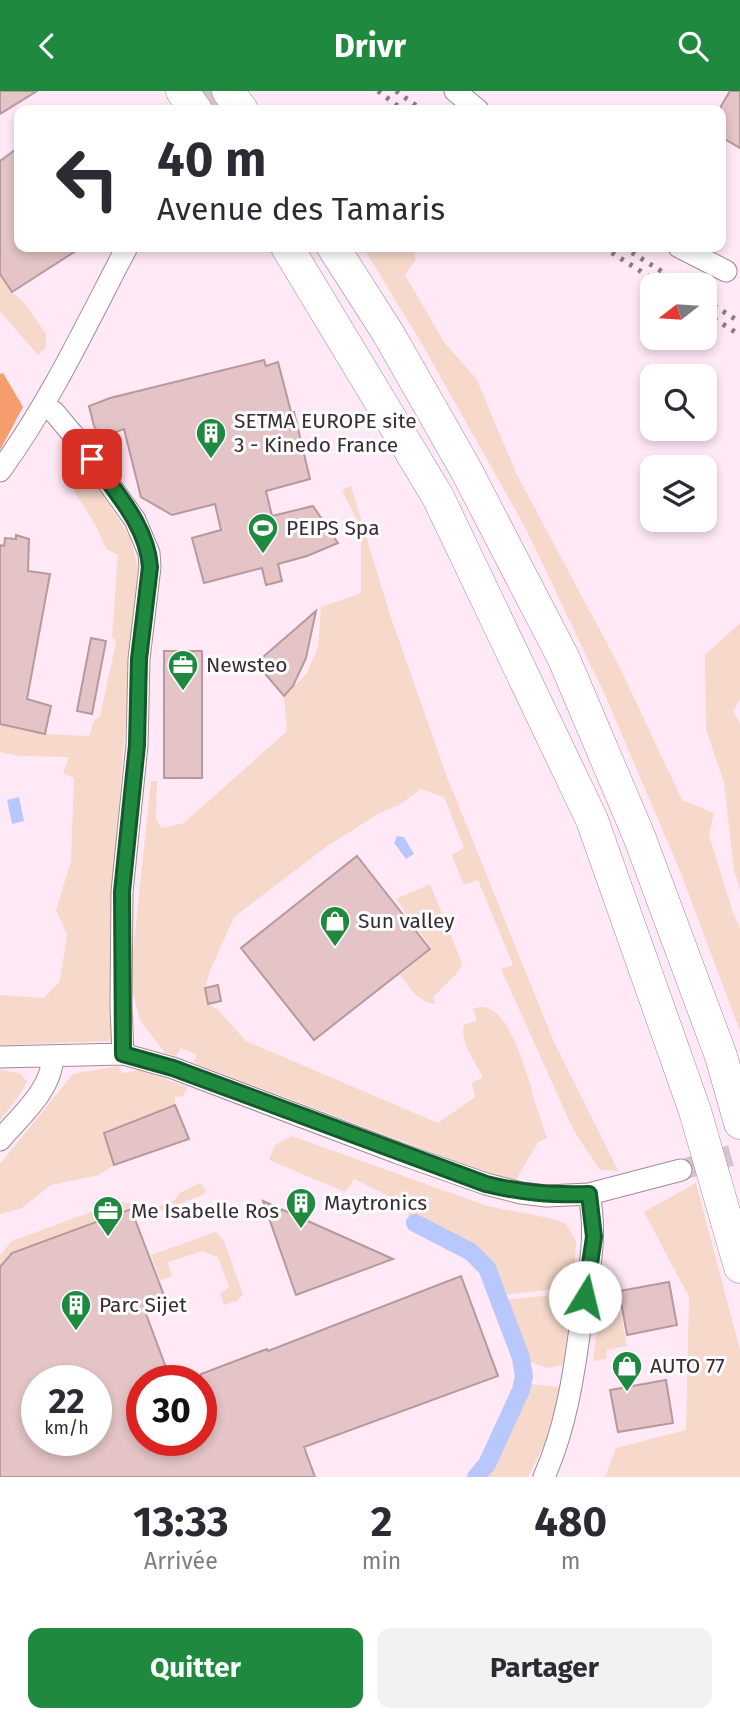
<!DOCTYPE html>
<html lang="fr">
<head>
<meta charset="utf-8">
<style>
	:root { --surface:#fff; --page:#f2f2f3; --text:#2b2b33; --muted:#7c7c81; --accent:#1f8940 }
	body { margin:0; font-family:"Fira Sans",sans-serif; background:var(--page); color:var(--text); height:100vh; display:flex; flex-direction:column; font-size:26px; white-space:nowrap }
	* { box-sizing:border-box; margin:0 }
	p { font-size:23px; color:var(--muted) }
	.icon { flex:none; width:38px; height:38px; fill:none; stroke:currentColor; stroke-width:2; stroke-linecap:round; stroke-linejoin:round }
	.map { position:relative; height:1386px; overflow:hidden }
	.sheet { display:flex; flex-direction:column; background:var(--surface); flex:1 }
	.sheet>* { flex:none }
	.guide { position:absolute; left:14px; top:14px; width:712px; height:147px; border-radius:14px; box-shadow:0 4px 10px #0003; background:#fff; color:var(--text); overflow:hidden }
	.needle { width:46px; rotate:253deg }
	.tools { position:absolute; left:640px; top:182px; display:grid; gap:14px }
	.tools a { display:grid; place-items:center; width:77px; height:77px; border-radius:14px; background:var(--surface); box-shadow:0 4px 10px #0003; font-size:35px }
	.speed { position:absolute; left:21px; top:1274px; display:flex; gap:14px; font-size:35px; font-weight:700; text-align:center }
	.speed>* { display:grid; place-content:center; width:91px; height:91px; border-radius:50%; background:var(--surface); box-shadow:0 4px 10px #0003; line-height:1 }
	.speed small { font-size:18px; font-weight:400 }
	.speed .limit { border:10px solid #d22; background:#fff; color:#111 }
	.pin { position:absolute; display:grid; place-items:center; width:60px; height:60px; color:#fff; margin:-30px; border-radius:14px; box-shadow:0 4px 10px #0006 }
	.me { position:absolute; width:77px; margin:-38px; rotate:9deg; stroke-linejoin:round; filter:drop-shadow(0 0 5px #0008) }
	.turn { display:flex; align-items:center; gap:24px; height:147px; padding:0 28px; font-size:32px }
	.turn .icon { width:91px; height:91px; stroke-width:2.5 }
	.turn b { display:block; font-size:49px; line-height:60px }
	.eta { display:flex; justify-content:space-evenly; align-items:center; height:119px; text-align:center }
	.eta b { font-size:42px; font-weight:700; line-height:49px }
	.cta { display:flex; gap:14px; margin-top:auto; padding:14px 28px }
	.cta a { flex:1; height:80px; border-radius:14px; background:var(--accent); color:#fff; font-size:28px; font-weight:700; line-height:80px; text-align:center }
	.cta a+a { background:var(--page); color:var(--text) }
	header { display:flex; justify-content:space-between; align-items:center; height:91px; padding:0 28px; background:var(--accent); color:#fff; font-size:32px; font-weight:700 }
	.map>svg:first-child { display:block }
</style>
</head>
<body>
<header><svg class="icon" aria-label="back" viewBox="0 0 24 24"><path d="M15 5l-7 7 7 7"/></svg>Drivr<svg class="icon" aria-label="search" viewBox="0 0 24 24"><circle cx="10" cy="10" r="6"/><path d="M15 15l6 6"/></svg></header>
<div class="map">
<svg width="740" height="1386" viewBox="0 0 740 1386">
	<rect width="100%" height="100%" fill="#ffe9f6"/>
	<path fill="#f6d9ca" d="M 363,156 L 413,156 L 416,169 L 405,184 L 444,251 L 477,289 L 516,382 L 618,573 L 682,709 L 714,722 L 709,744 L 733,822 L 740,837 L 740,940 L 680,780 L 606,606 L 525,436 L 422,253 Z
		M 0,183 L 12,201 L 25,213 L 46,243 L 46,256 L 38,264 L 0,220 Z
		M 73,369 L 82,372 L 130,446 L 139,481 C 126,637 108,793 112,950 L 0,954 L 0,904 L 44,907 L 60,890 L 67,844 L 56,819 L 71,770 L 74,687 L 63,682 L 69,666 L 20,665 L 0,661 L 0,633 L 45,643 L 89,645 L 94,630 L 100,625 L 116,551 L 112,546 L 118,464 L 106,458 L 97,437 L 72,396 Z
		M 351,395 L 390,524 L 447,686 L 554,951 L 618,1080 L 600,1079 L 574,1040 L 501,878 L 513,874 L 478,789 L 464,794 L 452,764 L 464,757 L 444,706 L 421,698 L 399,714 L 378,723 L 326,756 L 234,826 L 210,880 L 205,897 L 208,913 L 218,919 L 246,950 L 438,1032 L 475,1006 L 472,992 L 483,986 C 476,972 459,949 464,934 L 477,930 L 473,918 C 505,903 523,974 531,995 L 533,1006 L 547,1047 L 538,1051 L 516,1089 L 477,1078 L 194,972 L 196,963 L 181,957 L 176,965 L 165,962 L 140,929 L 130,890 L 151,690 L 157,690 L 156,728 L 161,737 L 184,732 L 287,640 L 284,605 L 307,582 L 318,556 L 321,516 L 361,502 L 361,438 L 342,399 Z
		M 740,532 L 740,608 L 733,620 L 740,632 L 740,798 L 734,780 L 724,691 L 706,639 L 705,564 Z
		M 430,793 L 462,872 L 458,881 L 433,906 L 436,913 C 418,911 410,897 400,884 L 432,858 L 396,808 Z
		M 118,975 L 122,982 L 139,979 L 188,996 L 183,1005 L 175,1006 L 175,1014 L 104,1042 L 114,1074 L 99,1084 L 51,1094 L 22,1117 L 0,1123 L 0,1073 L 73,983 Z
		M 0,979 L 20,982 L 27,991 L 18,1006 L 0,1029 Z
		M 292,1045 L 487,1115 L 554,1128 L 566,1133 L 576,1150 L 573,1208 L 563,1274 L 547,1277 L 527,1270 L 505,1209 L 562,1203 L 563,1197 L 503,1204 L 493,1178 L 482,1164 L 408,1125 L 411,1116 L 354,1088 L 345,1101 L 269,1069 L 275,1054 Z
		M 200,1092 L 206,1099 L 203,1104 L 146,1125 L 147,1120 L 175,1109 L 179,1102 Z
		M 696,1092 L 740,1259 L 740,1386 L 605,1386 L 616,1357 L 686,1339 L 689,1206 L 644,1121 Z
		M 118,1111 L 142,1113 L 145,1124 L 137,1127 L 131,1116 L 12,1162 L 0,1176 L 0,1164 L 12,1150 Z
		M 216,1141 L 224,1150 L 243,1203 L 237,1210 L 224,1214 L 220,1202 L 229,1196 L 218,1166 L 203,1160 L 168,1171 L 172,1185 L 160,1189 L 151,1164 Z
		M 617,1207 L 627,1255 L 607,1259 L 606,1268 L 593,1270 L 601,1208 Z
		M 528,1293 L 561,1296 L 546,1350 L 528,1386 L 483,1386 L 509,1343 Z"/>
	<path fill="#f69c6d" d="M 3,282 L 23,316 L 0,359 L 0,283 Z"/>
	<path fill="#b9c8fc" d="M 19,706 L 24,730 L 12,733 L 7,709 Z
		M 397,745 L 404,746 L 414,763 L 406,768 L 394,752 Z"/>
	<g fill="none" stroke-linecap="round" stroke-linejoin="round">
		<path stroke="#b9c8fc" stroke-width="18" d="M 415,1132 L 471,1161 L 487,1177 L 521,1267 L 524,1285 L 521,1299 L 487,1373 L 476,1386"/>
	</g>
	<path fill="#e4c4c6" stroke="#b8999b" stroke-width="2" fill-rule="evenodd" d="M 0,0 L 37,0 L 0,23 Z
		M 730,0 L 740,0 L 740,57 L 721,46 L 721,15 Z
		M 19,56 L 19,156 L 82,156 L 12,201 L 0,183 L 0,70 Z
		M 264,269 L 266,275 L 278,271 L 291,321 L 294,321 L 310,388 L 266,400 L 272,425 L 313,415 L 338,452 L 307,465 L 278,473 L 282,490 L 266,494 L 262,477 L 204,492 L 192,447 L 221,439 L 215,413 L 172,424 L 141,406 L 124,338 L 101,346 L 94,335 L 89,315 L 110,307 Z
		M 16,444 L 29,448 L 28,480 L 50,483 L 27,608 L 51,615 L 45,643 L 0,633 L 0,454 L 4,455 L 5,447 L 16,448 Z
		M 316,520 L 306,567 L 293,595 L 284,605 L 256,572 Z
		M 91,547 L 106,550 L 92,623 L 77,620 Z
		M 164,560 L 202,560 L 202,687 L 164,687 Z
		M 357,765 L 430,858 L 314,949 L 241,857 Z
		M 218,894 L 221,910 L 208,913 L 205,897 Z
		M 175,1014 L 189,1048 L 114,1074 L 104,1042 Z
		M 263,1110 L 393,1168 L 296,1204 Z
		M 131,1118 L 168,1215 L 146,1223 L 171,1290 L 142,1290 L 142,1349 L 201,1349 L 201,1283 L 267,1258 L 268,1260 L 461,1185 L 498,1285 L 304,1356 L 315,1386 L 0,1386 L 0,1176 L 12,1162 ZM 37,1290 L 96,1290 L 96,1349 L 37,1349 Z
		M 669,1191 L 677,1234 L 627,1244 L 619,1200 Z
		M 666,1289 L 673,1332 L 618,1341 L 610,1299 Z"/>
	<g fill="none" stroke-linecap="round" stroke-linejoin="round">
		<path stroke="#d7c3cf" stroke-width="21" stroke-dasharray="21 10" stroke-linecap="butt" d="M 202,19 L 213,0
			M 681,1079 L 740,1062"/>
		<g stroke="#a28998" stroke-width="23">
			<path id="minor" d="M 455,0 L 478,19
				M 679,156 L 726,180
				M 43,314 L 54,321 L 80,352 L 135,429 L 149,462 L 150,476 L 139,568 L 137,654 L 122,801 L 121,915 L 123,963
				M 0,380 C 51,310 87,232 127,156
				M 0,966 L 123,963 L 173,977 L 398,1062 L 486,1093 L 521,1102 L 547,1105 L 589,1103 L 681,1079
				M 0,1049 C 21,1024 52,999 53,965
				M 544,1386 C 566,1337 574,1283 581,1230 C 588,1186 598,1148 589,1103"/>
		</g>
		<g stroke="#a28998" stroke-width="33">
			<path id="highway" d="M 182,0 L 196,19
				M 228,0 L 242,19
				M 287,156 L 438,406 L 592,729 L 695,1020 L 740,1176
				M 333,156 L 388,242 L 465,377 L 563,566 L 639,745 L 721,965 L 740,1032"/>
		</g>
		<use href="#minor" stroke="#fff" stroke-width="21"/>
		<use href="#highway" stroke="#fff" stroke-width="32"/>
		<path stroke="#8a7b84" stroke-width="5" stroke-dasharray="3.5 7" stroke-linecap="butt" d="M 378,0 L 403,19
			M 396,0 L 422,19
			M 603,156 L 662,194
			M 623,156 L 683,194
			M 705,209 L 740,231
			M 705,222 L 740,244"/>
	</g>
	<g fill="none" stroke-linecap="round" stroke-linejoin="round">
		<g stroke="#14592a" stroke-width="18">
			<path id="route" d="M 92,368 C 115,401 147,434 150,476 L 139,568 L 137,654 L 122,801 L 123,963 L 173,977 L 486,1093 C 523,1102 551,1104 589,1103 L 594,1146 L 585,1206"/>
		</g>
		<use href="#route" stroke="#1f8940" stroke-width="12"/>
	</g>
	<defs>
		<g id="building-pin" transform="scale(1.575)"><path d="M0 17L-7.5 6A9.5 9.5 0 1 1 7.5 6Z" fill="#1f8940" stroke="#fdfdfd"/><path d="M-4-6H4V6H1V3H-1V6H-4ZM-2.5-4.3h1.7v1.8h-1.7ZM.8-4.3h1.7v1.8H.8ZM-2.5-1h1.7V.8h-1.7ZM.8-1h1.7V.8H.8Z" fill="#fff"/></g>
		<g id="stadium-pin" transform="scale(1.575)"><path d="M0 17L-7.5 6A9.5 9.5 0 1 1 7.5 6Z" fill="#1f8940" stroke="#fdfdfd"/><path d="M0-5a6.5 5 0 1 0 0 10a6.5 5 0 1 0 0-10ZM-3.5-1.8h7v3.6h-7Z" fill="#fff"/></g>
		<g id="office-pin" transform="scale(1.575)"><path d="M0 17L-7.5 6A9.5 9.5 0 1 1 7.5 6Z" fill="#1f8940" stroke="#fdfdfd"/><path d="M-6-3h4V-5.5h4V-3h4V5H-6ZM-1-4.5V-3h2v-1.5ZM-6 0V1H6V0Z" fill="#fff"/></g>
		<g id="shop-pin" transform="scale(1.575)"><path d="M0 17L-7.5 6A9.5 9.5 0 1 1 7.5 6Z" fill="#1f8940" stroke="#fdfdfd"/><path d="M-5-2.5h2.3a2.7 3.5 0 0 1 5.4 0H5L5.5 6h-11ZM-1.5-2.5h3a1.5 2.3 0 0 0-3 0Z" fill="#fff"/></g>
	</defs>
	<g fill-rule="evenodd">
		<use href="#building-pin" x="211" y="342"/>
		<use href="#stadium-pin" x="263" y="437"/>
		<use href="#office-pin" x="183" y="574"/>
		<use href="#shop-pin" x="335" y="830"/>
		<use href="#building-pin" x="301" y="1112"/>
		<use href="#office-pin" x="108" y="1120"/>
		<use href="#building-pin" x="76" y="1214"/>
		<use href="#shop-pin" x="627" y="1275"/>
	</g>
	<g text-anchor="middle" stroke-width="6" stroke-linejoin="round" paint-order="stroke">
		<g font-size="21" fill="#372d33" stroke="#fdfdfd" text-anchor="start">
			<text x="234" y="337">SETMA EUROPE site<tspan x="234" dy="24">3 - Kinedo France</tspan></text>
			<text x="286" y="444">PEIPS Spa</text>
			<text x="206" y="581">Newsteo</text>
			<text x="358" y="837">Sun valley</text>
			<text x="324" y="1119">Maytronics</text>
			<text x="131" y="1127">Me Isabelle Ros</text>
			<text x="99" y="1221">Parc Sijet</text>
			<text x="650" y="1282">AUTO 77</text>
		</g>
	</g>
</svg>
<div class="tools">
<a><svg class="needle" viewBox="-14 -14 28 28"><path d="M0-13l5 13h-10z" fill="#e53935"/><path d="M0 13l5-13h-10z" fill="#7c7c81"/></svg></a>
<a><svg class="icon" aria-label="search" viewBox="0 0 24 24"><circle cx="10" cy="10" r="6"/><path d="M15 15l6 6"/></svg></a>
<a><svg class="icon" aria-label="layers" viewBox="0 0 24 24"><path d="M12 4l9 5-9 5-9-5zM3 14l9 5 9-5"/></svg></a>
</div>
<div class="speed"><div>22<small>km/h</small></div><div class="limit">30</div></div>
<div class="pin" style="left:92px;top:368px;background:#d93025"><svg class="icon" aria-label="arrive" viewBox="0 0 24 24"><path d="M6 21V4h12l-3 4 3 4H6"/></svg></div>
<svg class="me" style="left:585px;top:1206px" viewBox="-20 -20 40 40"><circle r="19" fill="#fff"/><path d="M0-13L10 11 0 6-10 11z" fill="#1f8940"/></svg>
<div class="guide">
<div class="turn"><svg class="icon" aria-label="left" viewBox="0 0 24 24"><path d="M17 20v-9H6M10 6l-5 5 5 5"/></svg><div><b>40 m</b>Avenue des Tamaris</div></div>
</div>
</div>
<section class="sheet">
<div class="eta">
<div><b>13:33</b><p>Arrivée</p></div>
<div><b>2</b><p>min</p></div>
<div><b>480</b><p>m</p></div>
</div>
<div class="cta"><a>Quitter</a><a>Partager</a></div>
</section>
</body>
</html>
